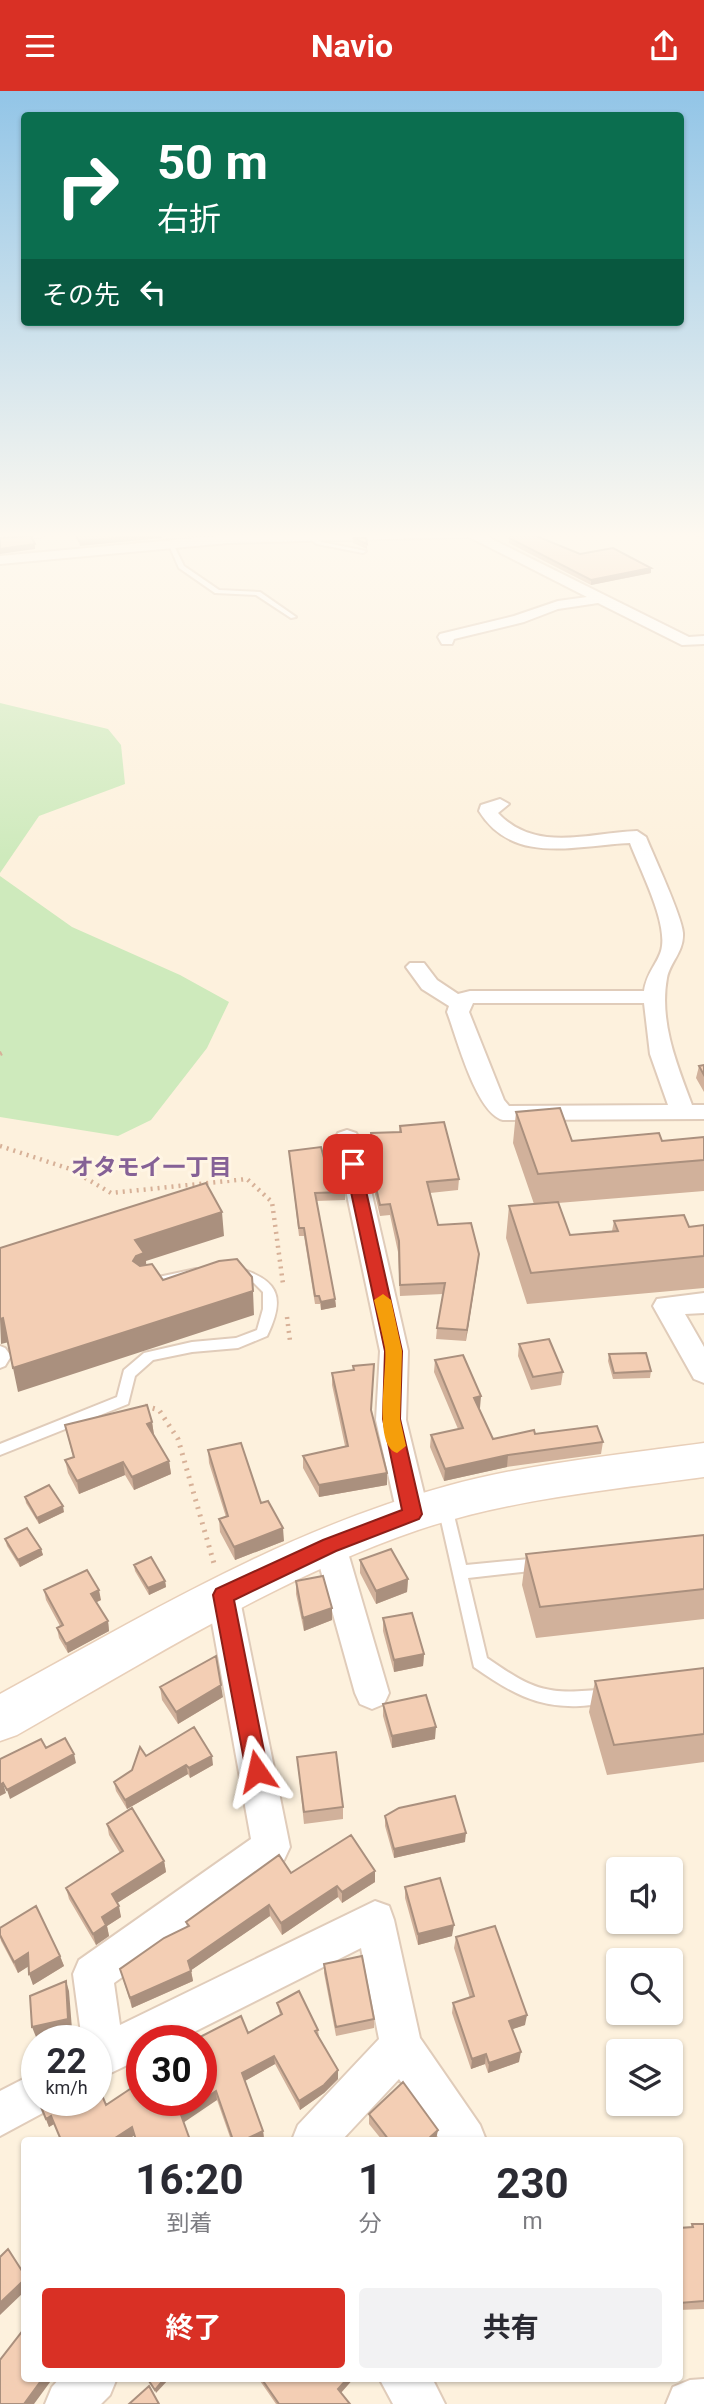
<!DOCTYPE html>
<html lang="ja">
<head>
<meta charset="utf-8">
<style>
	:root { --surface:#fff; --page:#f2f2f3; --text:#2b2b33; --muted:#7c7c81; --accent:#d93025 }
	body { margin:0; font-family:Roboto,"Noto Sans JP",sans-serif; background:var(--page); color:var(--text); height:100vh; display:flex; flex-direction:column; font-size:26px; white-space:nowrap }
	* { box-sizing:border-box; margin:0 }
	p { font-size:23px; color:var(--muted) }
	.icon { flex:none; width:38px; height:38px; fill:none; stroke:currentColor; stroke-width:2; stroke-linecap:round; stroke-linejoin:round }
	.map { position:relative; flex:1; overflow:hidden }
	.details { position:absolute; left:21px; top:2046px; width:662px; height:245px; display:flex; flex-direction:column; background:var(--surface); border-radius:7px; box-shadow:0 2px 5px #0004 }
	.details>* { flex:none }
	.guide { position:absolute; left:21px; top:21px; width:663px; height:214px; border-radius:7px; box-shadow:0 2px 5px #0004; background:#0b6e4f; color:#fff; overflow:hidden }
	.fabs { position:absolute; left:606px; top:1766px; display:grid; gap:14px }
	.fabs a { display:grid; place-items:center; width:77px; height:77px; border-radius:7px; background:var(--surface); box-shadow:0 2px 5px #0004; font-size:35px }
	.speed { position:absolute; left:21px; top:1934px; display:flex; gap:14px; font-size:35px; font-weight:700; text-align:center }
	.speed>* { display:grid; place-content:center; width:91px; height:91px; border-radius:50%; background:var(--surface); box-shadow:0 2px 5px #0004; line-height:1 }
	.speed small { font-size:18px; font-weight:400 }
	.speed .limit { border:10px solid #d22; background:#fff; color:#111 }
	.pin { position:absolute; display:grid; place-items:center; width:60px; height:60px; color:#fff; margin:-30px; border-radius:14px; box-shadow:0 4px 10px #0006 }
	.me { position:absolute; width:77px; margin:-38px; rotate:349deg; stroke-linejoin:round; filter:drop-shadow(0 0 5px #0008) }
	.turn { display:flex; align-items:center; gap:24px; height:147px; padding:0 21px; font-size:32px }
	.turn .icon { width:91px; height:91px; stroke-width:2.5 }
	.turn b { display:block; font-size:49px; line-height:60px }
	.then { display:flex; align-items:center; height:66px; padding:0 21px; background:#0003; gap:14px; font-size:26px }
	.eta { display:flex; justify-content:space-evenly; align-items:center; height:119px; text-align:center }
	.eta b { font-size:42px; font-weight:700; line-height:49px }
	.action { display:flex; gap:14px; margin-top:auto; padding:14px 21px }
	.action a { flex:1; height:80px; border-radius:7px; background:var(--accent); color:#fff; font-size:28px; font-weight:700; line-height:80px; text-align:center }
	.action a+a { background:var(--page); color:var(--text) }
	header { display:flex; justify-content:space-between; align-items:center; height:91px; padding:0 21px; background:var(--accent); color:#fff; font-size:32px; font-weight:700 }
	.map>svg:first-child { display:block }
</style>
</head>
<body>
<header><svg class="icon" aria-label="menu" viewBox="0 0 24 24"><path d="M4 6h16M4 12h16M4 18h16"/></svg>Navio<svg class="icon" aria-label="share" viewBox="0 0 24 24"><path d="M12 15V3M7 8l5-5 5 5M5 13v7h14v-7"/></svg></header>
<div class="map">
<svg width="704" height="2313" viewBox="0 0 704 2313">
	<rect width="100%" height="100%" fill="#fdf1dd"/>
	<path fill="#ceeabc" d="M 0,612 L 108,638 L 121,654 L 125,693 L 39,725 L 0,782 Z
		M 0,785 L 72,836 L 180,884 L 229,911 L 207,957 L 151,1029 L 118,1045 L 0,1026 Z"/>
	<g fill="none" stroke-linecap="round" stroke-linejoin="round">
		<g stroke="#e0ccba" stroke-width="4">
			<path id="lane" d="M 310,446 L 314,446 L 321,451 L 366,460 L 363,462 L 317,453 L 310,448 Z
				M 168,452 L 173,453 L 184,475 L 219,499 L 260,501 L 296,526 L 291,527 L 256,504 L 215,502 L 179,477 Z
				M 235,1176 C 277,1188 287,1204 267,1245 L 238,1257 L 192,1261 L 153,1269 L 135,1285 L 128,1313 L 0,1364 L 0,1353 L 117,1306 L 124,1279 L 144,1262 L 192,1251 L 236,1247 L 257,1239 L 263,1218 L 263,1201 L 254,1192 L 231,1183 L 229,1180 L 231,1177 Z
				M 196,1178 L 202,1182 L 200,1185 L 149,1196 L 143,1192 L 149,1188 Z
				M 0,1255 L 5,1257 L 11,1265 L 5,1275 L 0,1277 Z
				M 445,1410 L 450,1412 L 452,1416 L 466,1474 L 540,1467 L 545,1469 L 548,1473 L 545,1477 L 540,1479 L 468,1487 L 487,1567 C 536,1601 548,1604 607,1598 L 613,1600 L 615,1605 L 613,1610 C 603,1614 591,1614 580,1615 C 536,1617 510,1601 474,1576 L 438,1416 L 440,1412 Z"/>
		</g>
		<g stroke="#e0ccba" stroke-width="4">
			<path id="street" d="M 0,442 L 46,442 L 40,446 L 0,449 Z
				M 329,442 L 494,442 L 488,446 L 689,546 L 704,545 L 704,553 L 682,554 L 598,512 L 558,518 L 524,531 L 454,548 L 452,553 L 442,553 L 438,546 L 440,543 L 514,525 L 558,510 L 587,506 L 469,446 L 228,452 L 0,473 L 0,465 L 228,444 Z
				M 500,708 L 509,713 L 498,722 C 535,762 588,742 637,740 L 646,746 C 654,766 682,825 683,842 C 684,861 670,871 667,887 C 659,931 677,974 692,1014 L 704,1014 L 704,1028 L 503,1029 C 476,1022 457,947 447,921 L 449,915 L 422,898 L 406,876 L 410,872 L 424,872 L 437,889 L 458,903 L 470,900 L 644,900 C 647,881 656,875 661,860 C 669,833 640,779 630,752 C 577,754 513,775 479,720 L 481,714 ZM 644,912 L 650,963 L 668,1014 L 509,1015 L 504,1009 L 469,921 L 473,912 Z
				M 347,1039 L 356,1042 L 359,1047 L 408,1260 L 406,1329 L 429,1423 L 424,1432 L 413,1436 L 402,1432 L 397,1423 L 376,1329 L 380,1260 L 335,1047 L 338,1042 Z
				M 704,1202 L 704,1222 L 685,1223 L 704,1256 L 704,1292 L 694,1288 L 653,1215 L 657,1208 Z
				M 330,1442 L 341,1446 L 346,1455 L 389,1602 L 384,1613 L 372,1618 L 360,1613 L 355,1602 L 314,1455 L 319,1446 Z
				M 223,1490 L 235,1494 L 239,1504 L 290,1756 L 284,1769 L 114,1892 L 120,1934 L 375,1810 L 389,1815 L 394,1829 L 420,1947 L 480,2034 L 486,2049 L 440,2049 L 399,1988 L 342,2049 L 292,2049 L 298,2034 L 379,1948 L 361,1857 L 176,1950 L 142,1950 L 142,1967 L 96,1989 L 96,1950 L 82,1950 L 73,1883 L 79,1869 L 251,1748 L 207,1504 L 211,1494 Z
				M 37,1981 L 37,2009 L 55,2009 L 52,2017 L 0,2045 L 0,2000 Z
				M 60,2287 L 117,2287 L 110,2304 L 101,2313 L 45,2313 L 52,2296 Z
				M 379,2287 L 432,2287 L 445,2313 L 393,2313 Z
				M 704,2288 L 704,2313 L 666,2313 L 673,2296 L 690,2289 Z"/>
		</g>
		<g stroke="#e8cfb9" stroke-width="3">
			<path id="secondary" d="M 704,1352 L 704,1386 C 608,1399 510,1408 418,1439 C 275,1488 147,1570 17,1644 L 0,1650 L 0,1603 C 145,1524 287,1438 447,1395 C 531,1372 618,1364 704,1352 Z"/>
		</g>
		<path stroke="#d7b198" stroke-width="2.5" stroke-dasharray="1 2.5" stroke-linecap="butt" d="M 688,442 L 704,447"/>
		<path stroke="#d7b198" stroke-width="4.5" stroke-dasharray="2 5" stroke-linecap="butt" d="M 0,963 L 4,961
			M 0,1055 L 70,1078 L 111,1102 L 247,1088 L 272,1111 L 283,1193
			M 287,1226 L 290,1250"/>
		<path stroke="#d7b198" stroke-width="5" stroke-dasharray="2 6" stroke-linecap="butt" d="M 145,1315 L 159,1319 L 178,1348 L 215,1476"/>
		<use href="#lane" fill="#fff" fill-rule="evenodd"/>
		<use href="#street" fill="#fff" fill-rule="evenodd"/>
		<use href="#secondary" fill="#fff" fill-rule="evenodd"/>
	</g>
	<path fill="#d1b19b" d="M 202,442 L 233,442 L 203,444 Z
		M 353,447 L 367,453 L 367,458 L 353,452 Z
		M 509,447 L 580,463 L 651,482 L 591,494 L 509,452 Z
		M 704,974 L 704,1001 L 696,987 L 699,975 Z
		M 516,1021 L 572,1050 L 662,1050 L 704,1046 L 704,1100 L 558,1112 L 570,1144 L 612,1140 L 614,1130 L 689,1136 L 704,1134 L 704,1197 L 527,1213 L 506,1147 L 509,1115 L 534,1113 L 513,1052 Z
		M 400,1035 L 459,1088 L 458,1099 L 430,1102 L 438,1134 L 479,1163 L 466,1250 L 436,1248 L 437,1237 L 443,1203 L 400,1205 L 398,1161 L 390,1124 L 380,1125 L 366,1064 L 366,1053 L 371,1053 L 371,1042 L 399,1041 Z
		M 289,1060 L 327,1078 L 345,1101 L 345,1109 L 316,1110 L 335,1208 L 336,1216 L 321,1219 L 320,1213 L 315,1213 L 304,1145 L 299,1145 Z
		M 519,1253 L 563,1281 L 561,1294 L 531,1299 L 518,1265 Z
		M 609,1263 L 651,1280 L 650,1287 L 613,1288 L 608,1270 Z
		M 435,1269 L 480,1317 L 479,1317 L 493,1348 L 535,1343 L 603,1351 L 601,1363 L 507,1376 L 444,1390 L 430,1356 L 431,1344 L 458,1338 L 434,1281 Z
		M 353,1275 L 371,1321 L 387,1382 L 387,1394 L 319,1406 L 303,1377 L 303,1365 L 345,1355 L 332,1294 L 332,1282 L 353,1279 Z
		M 152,1331 L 154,1344 L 169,1370 L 171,1383 L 134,1399 L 125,1384 L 79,1403 L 68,1382 L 65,1369 L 73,1366 L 65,1334 Z
		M 208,1359 L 284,1450 L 235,1469 L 220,1441 L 219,1428 L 226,1426 L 209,1372 Z
		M 25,1406 L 64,1421 L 39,1433 L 26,1412 Z
		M 704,1444 L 704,1528 L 536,1547 L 522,1494 L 526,1463 Z
		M 5,1448 L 41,1458 L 43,1464 L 20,1476 L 7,1455 Z
		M 360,1469 L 408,1488 L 407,1501 L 376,1513 L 360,1482 Z
		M 134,1474 L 165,1490 L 166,1496 L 149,1504 L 135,1480 Z
		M 296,1490 L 332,1517 L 332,1529 L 304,1540 L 296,1503 Z
		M 44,1499 L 101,1509 L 96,1511 L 108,1530 L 109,1540 L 68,1562 L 59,1547 L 57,1537 L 60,1535 L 46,1509 Z
		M 383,1527 L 424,1563 L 423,1575 L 394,1581 L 383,1540 Z
		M 704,1577 L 704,1671 L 607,1684 L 589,1621 L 595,1590 Z
		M 160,1596 L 223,1606 L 178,1633 L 162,1609 Z
		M 383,1613 L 435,1648 L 392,1657 L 383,1625 Z
		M 146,1665 L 213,1674 L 190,1687 L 188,1683 L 127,1718 L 116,1700 L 114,1691 L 132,1679 Z
		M 297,1666 L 343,1716 L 343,1728 L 304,1733 Z
		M 385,1725 L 465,1751 L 394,1767 L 385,1735 Z
		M 107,1733 L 164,1770 L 166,1781 L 117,1812 L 121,1826 L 107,1835 L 109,1845 L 96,1854 L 69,1808 L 66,1797 L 120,1762 L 109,1744 Z
		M 291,1782 L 375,1791 L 342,1812 L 338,1806 L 282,1844 L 270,1825 L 191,1879 L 193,1890 L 132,1917 L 120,1878 L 187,1836 L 186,1831 Z
		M 405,1796 L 452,1845 L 418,1854 L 405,1807 Z
		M 0,1837 L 60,1865 L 64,1875 L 33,1894 L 29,1875 L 18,1882 L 1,1850 L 0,1846 Z
		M 456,1846 L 525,1934 L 512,1938 L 519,1971 L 488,1982 L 485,1973 L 471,1978 L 452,1922 L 453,1912 L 470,1907 L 454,1857 Z
		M 324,1873 L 374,1928 L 374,1937 L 336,1945 L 324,1882 Z
		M 277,1912 L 318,1939 L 319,1946 L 338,1979 L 338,1988 L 324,2002 L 300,2019 L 275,1973 L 245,1990 L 263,2040 L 264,2048 L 262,2049 L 231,2049 L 217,2009 L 135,2044 L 127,2049 L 54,2033 L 49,2036 L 41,2016 L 106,2014 L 201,1950 L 200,1946 L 248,1942 L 280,1924 Z
		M 369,2023 L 437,2049 L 382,2049 L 369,2033 Z
		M 692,2133 L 704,2133 L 704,2218 L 679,2219 L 679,2137 L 691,2136 Z
		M 258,2287 L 354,2287 L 341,2302 L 350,2313 L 276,2313 Z"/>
	<path fill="#aa907e" d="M 162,443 L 162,447 L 80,455 L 79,450 Z
		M 35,453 L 35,458 L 0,463 L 0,458 Z
		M 651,477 L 651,482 L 591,494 L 591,489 Z
		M 222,1121 L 224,1145 L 146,1170 L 147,1186 L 133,1170 L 135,1149 Z
		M 479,1163 L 478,1174 L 466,1250 L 467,1239 Z
		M 253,1200 L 254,1224 L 18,1301 L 13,1277 Z
		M 335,1208 L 336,1216 L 321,1219 L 321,1211 Z
		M 3,1227 L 9,1251 L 1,1253 L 0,1228 Z
		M 481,1305 L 480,1317 L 473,1319 L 474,1307 Z
		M 152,1331 L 154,1344 L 147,1333 Z
		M 508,1364 L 507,1376 L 444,1390 L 445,1378 Z
		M 169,1370 L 171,1383 L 134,1399 L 132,1386 Z
		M 123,1371 L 125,1384 L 79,1403 L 77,1390 Z
		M 387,1382 L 387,1394 L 319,1406 L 319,1394 Z
		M 63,1415 L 64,1421 L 39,1433 L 37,1427 Z
		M 283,1437 L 284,1450 L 235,1469 L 234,1456 Z
		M 41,1458 L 43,1464 L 20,1476 L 18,1469 Z
		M 408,1488 L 407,1501 L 376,1513 L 376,1500 Z
		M 165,1490 L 166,1496 L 149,1504 L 148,1497 Z
		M 99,1499 L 101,1509 L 93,1513 L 91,1503 Z
		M 332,1517 L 332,1529 L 304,1540 L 303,1527 Z
		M 108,1530 L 109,1540 L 68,1562 L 66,1553 Z
		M 424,1563 L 423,1575 L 394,1581 L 394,1569 Z
		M 221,1594 L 223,1606 L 178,1633 L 176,1621 Z
		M 436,1636 L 435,1648 L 392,1657 L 392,1645 Z
		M 74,1663 L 76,1672 L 10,1708 L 7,1699 Z
		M 212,1665 L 213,1674 L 190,1687 L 189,1677 Z
		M 186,1674 L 188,1683 L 127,1718 L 125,1709 Z
		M 3,1692 L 6,1702 L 0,1705 L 0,1694 Z
		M 466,1742 L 465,1751 L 394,1767 L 394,1758 Z
		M 164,1770 L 166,1781 L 114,1814 L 112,1803 Z
		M 375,1780 L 375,1791 L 342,1812 L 342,1801 Z
		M 337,1795 L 338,1806 L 282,1844 L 281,1832 Z
		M 269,1814 L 270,1825 L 190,1880 L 191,1880 L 193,1890 L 132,1917 L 130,1907 L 188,1870 Z
		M 119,1815 L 121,1826 L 107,1835 L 109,1845 L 96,1854 L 93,1843 L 102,1826 Z
		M 454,1834 L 452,1845 L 418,1854 L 418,1843 Z
		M 28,1862 L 32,1873 L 18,1882 L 14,1871 Z
		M 60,1865 L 64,1875 L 33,1894 L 29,1883 Z
		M 66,1890 L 69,1900 L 72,1938 L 36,1946 L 32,1936 Z
		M 527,1924 L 525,1934 L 507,1940 L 509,1930 Z
		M 521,1961 L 519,1971 L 488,1982 L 489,1972 Z
		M 486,1963 L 485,1973 L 471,1978 L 472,1968 Z
		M 274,1965 L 275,1973 L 243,1991 L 242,1982 Z
		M 338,1979 L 338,1988 L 324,2002 L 300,2019 L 299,2010 Z
		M 216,2000 L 217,2009 L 183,2032 L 181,2024 Z
		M 51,2025 L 54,2033 L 49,2036 L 46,2028 Z
		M 132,2036 L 135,2044 L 127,2049 L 112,2049 Z
		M 438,2039 L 436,2049 L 427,2049 Z
		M 263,2040 L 264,2048 L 262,2049 L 244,2049 Z
		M 24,2189 L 24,2201 L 0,2224 L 0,2212 Z
		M 43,2287 L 53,2287 L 34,2313 L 24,2313 Z
		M 165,2287 L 168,2287 L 169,2288 L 156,2302 L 155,2299 Z
		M 348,2287 L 354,2287 L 338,2305 L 338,2298 Z"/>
	<path fill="#f3ceb4" stroke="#aa907e" stroke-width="2" d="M 75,442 L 162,442 L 162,443 L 79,450 Z
		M 512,442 L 529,442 L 580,463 L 613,457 L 651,477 L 591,489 L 509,447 Z
		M 31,445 L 35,453 L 0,458 L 0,447 Z
		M 353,447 L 366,447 L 367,453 Z
		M 704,974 L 704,984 L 699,975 Z
		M 560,1017 L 572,1050 L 659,1042 L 662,1050 L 704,1046 L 704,1069 L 538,1083 L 516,1021 Z
		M 444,1031 L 459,1088 L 427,1091 L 438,1134 L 471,1132 L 479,1163 L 467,1239 L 437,1237 L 445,1192 L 400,1194 L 399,1150 L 390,1113 L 380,1114 L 366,1053 L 372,1052 L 371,1042 L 401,1041 L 400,1035 Z
		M 321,1056 L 327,1078 L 340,1077 L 345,1101 L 315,1102 L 335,1208 L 321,1211 L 319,1205 L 315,1205 L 304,1137 L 299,1137 L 289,1060 Z
		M 206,1092 L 222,1121 L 135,1149 L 144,1162 L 136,1165 L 133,1170 L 140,1175 L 152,1173 L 163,1189 L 219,1170 L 237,1168 L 252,1186 L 253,1200 L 13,1277 L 3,1227 L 0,1228 L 0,1157 Z
		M 558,1111 L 570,1144 L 618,1140 L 614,1130 L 684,1124 L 689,1136 L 704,1134 L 704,1165 L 531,1182 L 509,1115 Z
		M 549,1248 L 563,1281 L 533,1286 L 519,1253 Z
		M 646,1262 L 651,1280 L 614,1282 L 609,1263 Z
		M 463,1264 L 481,1305 L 474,1307 L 493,1348 L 534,1339 L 535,1343 L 597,1335 L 603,1351 L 508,1364 L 445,1378 L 431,1344 L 463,1337 L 435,1269 Z
		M 374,1273 L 371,1319 L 387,1382 L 319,1394 L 303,1365 L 348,1355 L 332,1282 L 354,1279 L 353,1275 Z
		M 147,1314 L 152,1331 L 147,1333 L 169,1370 L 132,1386 L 123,1371 L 77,1390 L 65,1369 L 74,1366 L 65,1334 Z
		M 241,1352 L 261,1412 L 268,1410 L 283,1437 L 234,1456 L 219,1428 L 228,1425 L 208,1359 Z
		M 49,1394 L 63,1415 L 37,1427 L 25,1406 Z
		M 27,1437 L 41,1458 L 18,1469 L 5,1448 Z
		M 704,1444 L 704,1498 L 540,1516 L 526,1463 Z
		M 391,1458 L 408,1488 L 376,1500 L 360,1469 Z
		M 151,1466 L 165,1490 L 148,1497 L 134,1474 Z
		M 87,1479 L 99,1499 L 91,1503 L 108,1530 L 66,1553 L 57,1537 L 63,1534 L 44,1499 Z
		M 323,1485 L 332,1517 L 303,1527 L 296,1490 Z
		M 412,1522 L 424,1563 L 394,1569 L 383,1527 Z
		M 216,1565 L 221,1594 L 176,1621 L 160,1596 Z
		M 704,1577 L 704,1643 L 614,1654 L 595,1590 Z
		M 426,1604 L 436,1636 L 392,1645 L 383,1613 Z
		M 194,1636 L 212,1665 L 189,1677 L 186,1674 L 125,1709 L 114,1691 L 132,1679 L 140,1656 L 146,1665 Z
		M 65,1647 L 74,1663 L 7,1699 L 3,1692 L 0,1694 L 0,1668 L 41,1648 L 46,1657 Z
		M 336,1661 L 343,1716 L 304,1721 L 297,1666 Z
		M 455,1705 L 466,1742 L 394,1758 L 385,1725 L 399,1717 Z
		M 132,1717 L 164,1770 L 112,1803 L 119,1815 L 102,1826 L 106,1834 L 93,1843 L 66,1797 L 123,1760 L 107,1733 Z
		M 351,1744 L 375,1780 L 342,1801 L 337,1795 L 281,1832 L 269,1814 L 188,1870 L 191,1880 L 130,1907 L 120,1878 L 164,1847 L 189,1835 L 186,1831 L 279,1764 L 291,1782 Z
		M 440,1787 L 454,1834 L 418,1843 L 405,1796 Z
		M 36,1815 L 60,1865 L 29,1883 L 28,1862 L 14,1871 L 0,1844 L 0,1837 Z
		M 495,1835 L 527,1924 L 509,1930 L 521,1961 L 489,1972 L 486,1963 L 472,1968 L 453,1912 L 474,1905 L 456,1846 Z
		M 362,1865 L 374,1928 L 336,1936 L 324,1873 Z
		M 66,1890 L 68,1928 L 32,1936 L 30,1905 Z
		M 299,1900 L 318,1939 L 315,1940 L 338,1979 L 324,1994 L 299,2010 L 274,1965 L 242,1982 L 263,2040 L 244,2049 L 233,2049 L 216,2000 L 181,2024 L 190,2049 L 136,2049 L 132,2036 L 112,2049 L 61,2049 L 51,2025 L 46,2028 L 41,2016 L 51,2009 L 96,2009 L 96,1990 L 106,2014 L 142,1990 L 142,2009 L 201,2009 L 202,1950 L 200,1946 L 241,1925 L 248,1942 L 282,1923 L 277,1912 Z
		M 403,1991 L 438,2039 L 427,2049 L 389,2049 L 369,2023 Z
		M 692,2133 L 704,2133 L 704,2210 L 679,2212 L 679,2137 L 693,2136 Z
		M 8,2158 L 24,2183 L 24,2189 L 0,2212 L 0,2166 Z
		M 24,2238 L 24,2287 L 43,2287 L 24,2313 L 0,2313 L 0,2269 Z
		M 147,2287 L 165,2287 L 155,2299 Z
		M 261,2287 L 348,2287 L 338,2298 L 350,2313 L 279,2313 Z
		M 149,2295 L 159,2313 L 129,2313 Z"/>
	<linearGradient id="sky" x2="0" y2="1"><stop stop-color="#92c5e7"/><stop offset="0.58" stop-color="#fef9f0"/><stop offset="1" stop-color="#fef9f0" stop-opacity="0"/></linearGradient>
	<rect width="704" height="766" fill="url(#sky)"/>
	<path fill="#d93025" stroke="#8d1f18" stroke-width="2" d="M 353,1069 L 360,1073 L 402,1260 L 400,1328 L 422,1423 L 419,1428 L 336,1460 L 234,1509 L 268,1680 L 265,1687 L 257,1690 L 249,1687 L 246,1680 L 213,1504 L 216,1498 L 323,1449 L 402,1419 L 383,1328 L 385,1260 L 345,1073 Z"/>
	<path fill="#f59e0b" d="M 383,1203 L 391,1209 L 402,1260 L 400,1328 L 406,1355 L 397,1362 C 372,1354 388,1279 385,1257 C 382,1241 378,1225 374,1209 Z"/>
	<g text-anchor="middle" stroke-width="6" stroke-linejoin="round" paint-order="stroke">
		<g font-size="23" font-weight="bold" fill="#856196" stroke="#fff5e4">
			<text x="151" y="1084">オタモイ一丁目</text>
		</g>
	</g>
</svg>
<div class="fabs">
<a><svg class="icon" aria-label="sound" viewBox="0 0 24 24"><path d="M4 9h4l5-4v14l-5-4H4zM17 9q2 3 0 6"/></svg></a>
<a><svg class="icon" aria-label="search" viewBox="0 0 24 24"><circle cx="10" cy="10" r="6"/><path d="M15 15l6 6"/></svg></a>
<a><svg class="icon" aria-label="layers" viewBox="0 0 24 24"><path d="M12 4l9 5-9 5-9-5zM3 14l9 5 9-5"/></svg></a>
</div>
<div class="speed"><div>22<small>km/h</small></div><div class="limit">30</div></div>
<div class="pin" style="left:353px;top:1073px;background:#d93025"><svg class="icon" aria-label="arrive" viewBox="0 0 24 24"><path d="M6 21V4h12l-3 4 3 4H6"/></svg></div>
<svg class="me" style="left:257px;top:1680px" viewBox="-20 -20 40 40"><path d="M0-17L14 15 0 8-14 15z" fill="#d93025" stroke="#fff" stroke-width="4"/></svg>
<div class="guide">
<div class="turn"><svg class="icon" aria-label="right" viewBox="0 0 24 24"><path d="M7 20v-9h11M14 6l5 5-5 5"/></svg><div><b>50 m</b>右折</div></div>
<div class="then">その先<svg class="icon" aria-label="left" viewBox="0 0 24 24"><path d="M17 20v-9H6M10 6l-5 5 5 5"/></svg></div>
</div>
<section class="details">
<div class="eta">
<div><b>16:20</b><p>到着</p></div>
<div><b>1</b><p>分</p></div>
<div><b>230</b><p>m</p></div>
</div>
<div class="action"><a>終了</a><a>共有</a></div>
</section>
</div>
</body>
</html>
